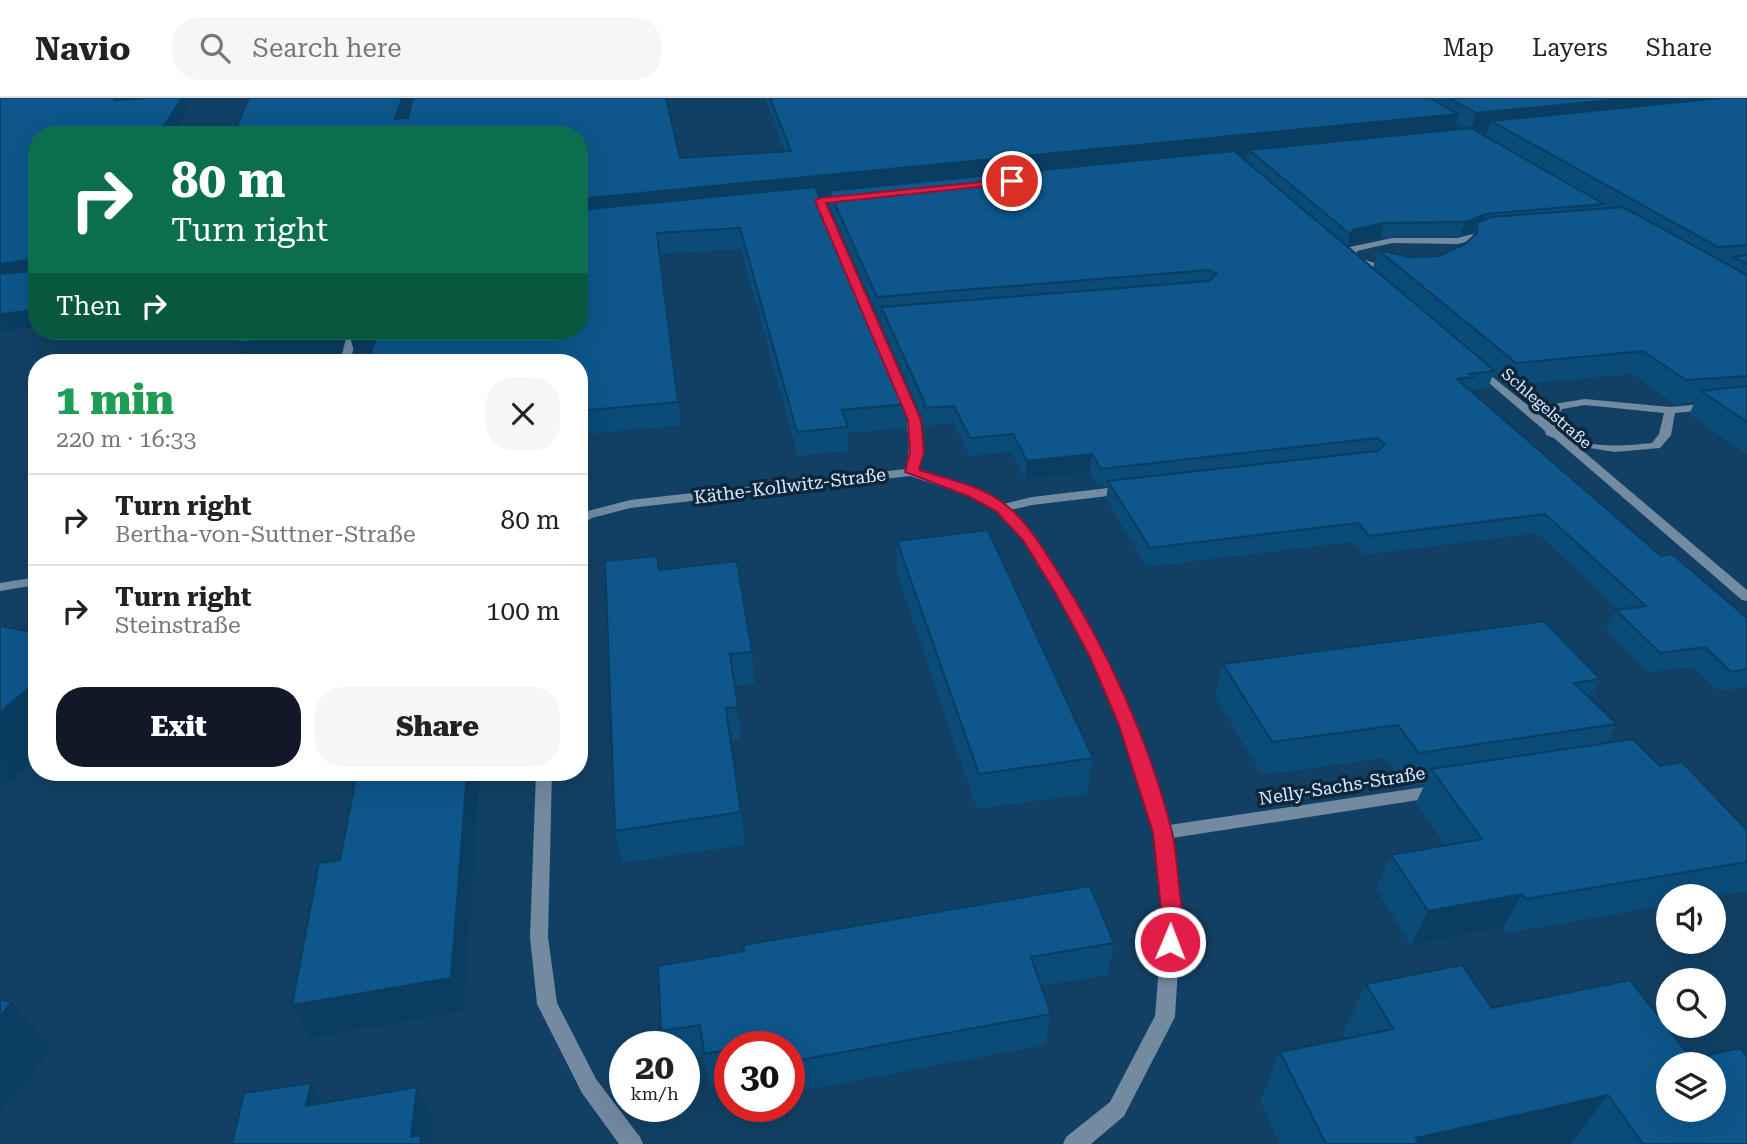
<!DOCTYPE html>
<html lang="en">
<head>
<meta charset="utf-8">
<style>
	:root { --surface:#fff; --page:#f6f6f6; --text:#222; --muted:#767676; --line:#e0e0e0; --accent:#111827 }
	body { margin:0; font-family:"Roboto Serif",serif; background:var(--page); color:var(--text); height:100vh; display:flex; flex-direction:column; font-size:26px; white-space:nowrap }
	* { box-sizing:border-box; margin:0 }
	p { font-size:23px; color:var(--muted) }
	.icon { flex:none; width:38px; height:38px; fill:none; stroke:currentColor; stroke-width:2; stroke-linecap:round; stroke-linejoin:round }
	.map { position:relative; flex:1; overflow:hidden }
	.sheet { position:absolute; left:28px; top:256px; width:560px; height:427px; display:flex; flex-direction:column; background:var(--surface); border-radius:28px; box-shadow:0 7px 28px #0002 }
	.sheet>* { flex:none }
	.hud { position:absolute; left:28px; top:28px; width:560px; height:214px; border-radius:28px; box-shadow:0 7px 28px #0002; background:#0b6e4f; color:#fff; overflow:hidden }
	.controls { position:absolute; left:1656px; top:786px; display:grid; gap:14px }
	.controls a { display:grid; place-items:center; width:70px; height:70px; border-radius:50%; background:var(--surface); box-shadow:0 7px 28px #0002; font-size:35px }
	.speed { position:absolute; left:609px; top:933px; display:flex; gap:14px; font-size:35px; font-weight:700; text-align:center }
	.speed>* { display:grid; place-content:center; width:91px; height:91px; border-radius:50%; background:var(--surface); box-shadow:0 7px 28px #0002; line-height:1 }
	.speed small { font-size:18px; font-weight:400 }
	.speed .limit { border:10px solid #d22; background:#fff; color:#111 }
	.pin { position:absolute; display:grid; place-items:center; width:60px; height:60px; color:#fff; margin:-30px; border:4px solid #fff; border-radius:50%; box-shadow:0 2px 7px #0007 }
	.me { position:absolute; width:77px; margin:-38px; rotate:1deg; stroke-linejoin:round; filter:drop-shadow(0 0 5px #0008) }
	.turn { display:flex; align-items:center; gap:24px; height:147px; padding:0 28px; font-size:32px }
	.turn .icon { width:91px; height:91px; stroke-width:2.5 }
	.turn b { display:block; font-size:49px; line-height:60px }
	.then { display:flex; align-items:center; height:66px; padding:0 28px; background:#0003; gap:14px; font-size:26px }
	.round { display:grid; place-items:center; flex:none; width:74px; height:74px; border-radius:28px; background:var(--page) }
	.summary { display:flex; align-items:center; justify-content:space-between; height:119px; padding:0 28px }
	h1 { font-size:42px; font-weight:800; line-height:52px; color:#1e9e55 }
	.primary-button { display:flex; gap:14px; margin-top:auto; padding:14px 28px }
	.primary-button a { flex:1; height:80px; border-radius:28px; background:var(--accent); color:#fff; font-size:28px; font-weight:800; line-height:80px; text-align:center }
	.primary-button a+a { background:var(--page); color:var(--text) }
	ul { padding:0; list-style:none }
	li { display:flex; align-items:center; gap:21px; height:91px; padding:0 28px; border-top:2px solid var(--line) }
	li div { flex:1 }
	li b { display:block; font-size:26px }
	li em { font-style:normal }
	header { display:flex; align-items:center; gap:42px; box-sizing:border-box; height:98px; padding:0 35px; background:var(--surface); border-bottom:2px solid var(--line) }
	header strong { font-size:33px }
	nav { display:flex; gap:38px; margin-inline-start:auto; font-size:24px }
	.search { width:490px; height:63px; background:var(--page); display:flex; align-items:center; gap:18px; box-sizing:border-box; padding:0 24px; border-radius:28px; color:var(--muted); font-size:26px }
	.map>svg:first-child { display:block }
</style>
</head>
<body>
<header>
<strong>Navio</strong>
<div class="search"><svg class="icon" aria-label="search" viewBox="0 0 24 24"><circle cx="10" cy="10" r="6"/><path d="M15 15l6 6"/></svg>Search here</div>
<nav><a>Map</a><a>Layers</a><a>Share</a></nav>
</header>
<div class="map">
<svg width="1747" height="1046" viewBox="0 0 1747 1046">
	<rect width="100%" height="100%" fill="#124064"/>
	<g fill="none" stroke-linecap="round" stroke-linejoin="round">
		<path fill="#728ba1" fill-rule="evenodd" d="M 1490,131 L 1493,132 L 1493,136 L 1458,146 L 1392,145 L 1357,153 L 1356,159 L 1393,171 L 1395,173 L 1390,176 L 1347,160 L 1350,149 L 1392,140 L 1458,140 Z
			M 348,233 L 358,233 L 350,264 L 340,264 Z
			M 1479,268 L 1546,322 L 1554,306 L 1585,301 L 1670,309 L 1747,302 L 1747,308 L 1675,315 L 1671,337 L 1660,350 L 1615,354 L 1577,348 L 1747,492 L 1747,503 L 1742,502 L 1554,340 L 1546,337 L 1545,333 L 1475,273 L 1475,269 ZM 1585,307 L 1664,315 L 1659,336 L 1652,345 C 1623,348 1581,352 1556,331 L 1558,319 L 1562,311 Z
			M 900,285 L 905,288 C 917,316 924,342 917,372 L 977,392 L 1003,406 L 1032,399 L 1125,388 L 1131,392 L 1125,396 L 1032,407 L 1010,412 L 1035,439 L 1070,494 L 1105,559 L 1136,627 L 1169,727 L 1438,687 L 1444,689 L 1446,693 L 1444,697 L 1438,699 L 1172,740 L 1181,819 L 1175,919 L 1124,1018 L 1091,1046 L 1063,1046 L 1066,1039 L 1110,1004 L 1155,918 L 1163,819 L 1155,735 L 1120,627 L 1091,559 L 1056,494 L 1024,441 L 997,413 L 969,398 L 910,378 L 630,410 L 592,420 L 579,428 L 579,418 L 584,414 L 630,402 L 906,371 C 913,341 906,316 895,288 Z
			M 37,479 L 37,487 L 0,493 L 0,485 Z
			M 536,674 L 552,674 L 548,839 L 557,905 L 596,981 L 640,1039 L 643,1046 L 619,1046 L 582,995 L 537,906 L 530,839 Z"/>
	</g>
	<path fill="#0b4b78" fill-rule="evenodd" d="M 249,0 L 411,0 L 405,20 L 408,20 L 413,0 L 666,0 L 680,60 L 785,53 L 765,0 L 1747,0 L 1747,357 L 1689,316 L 1695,304 L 1675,306 L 1632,276 L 1507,288 L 1493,277 L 1488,290 L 1470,292 L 1661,458 L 1672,456 L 1747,520 L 1747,589 L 1719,593 L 1693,569 L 1649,574 L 1606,532 L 1616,512 L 1619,512 L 1537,435 L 1363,457 L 1352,444 L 1147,469 L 1106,401 L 1108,388 L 1098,389 L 1089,374 L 1025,381 L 1011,354 L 969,358 L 953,325 L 924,328 L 923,321 L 881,225 L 881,215 L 877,215 L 829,107 L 829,96 L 818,97 L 907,299 L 907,330 L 848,335 L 848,353 L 798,358 L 741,151 L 659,156 L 681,327 L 579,337 L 579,264 L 368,264 L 372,253 L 355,255 L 348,233 L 579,233 L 579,37 L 233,37 ZM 1456,25 L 1466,31 L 1453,32 ZM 1488,32 L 1486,39 L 1476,33 ZM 1248,55 L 1247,64 L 1237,56 ZM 1474,133 L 1472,140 L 1465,146 L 1439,158 L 1410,159 L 1378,152 L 1373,170 L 1348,149 L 1349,146 L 1380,139 L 1460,138 Z
		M 897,443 L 1093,660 L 1087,696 L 977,711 L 897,476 Z
		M 659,472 L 752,554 L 755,586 L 735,588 L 741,641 L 730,642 L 741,714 L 745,747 L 622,765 L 615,733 Z
		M 1223,566 L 1600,581 L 1590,600 L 1617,626 L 1606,645 L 1660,668 L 1747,732 L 1747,793 L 1713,799 L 1668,798 L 1668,807 L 1507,835 L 1503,829 L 1411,847 L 1376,791 L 1391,757 L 1446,748 L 1416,705 L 1425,686 L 1405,689 L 1385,660 L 1262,677 L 1215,598 Z
		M 1114,845 L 1107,877 L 1041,888 L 1051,916 L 1045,947 L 789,995 L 789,948 L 730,948 L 730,983 L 709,987 L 704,958 L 684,962 L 684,948 L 664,948 L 661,933 L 658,868 Z
		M 1366,886 L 1492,910 L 1747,1046 L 1572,1046 L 1571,1045 L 1565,1046 L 1280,1046 L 1260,1003 L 1280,954 L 1346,941 L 1343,935 Z"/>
	<path fill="#093d62" d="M 182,0 L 185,0 L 188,10 L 172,37 L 158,37 Z
		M 402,0 L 411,0 L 400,37 L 395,21 Z
		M 1633,0 L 1736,0 L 1491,23 L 1488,32 L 1471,33 L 1476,15 Z
		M 1458,16 L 1453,34 L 1249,52 L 1248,55 L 830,96 L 829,93 L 829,96 L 579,121 L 579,101 Z
		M 1486,116 L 1482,129 L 1477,125 L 1474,133 L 1460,138 L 1465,124 Z
		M 1384,125 L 1380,139 L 1349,146 L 1347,150 L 1350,136 L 1353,132 Z
		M 29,162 L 37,177 L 0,182 L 0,166 Z
		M 37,212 L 37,229 L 0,233 L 0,216 Z
		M 332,233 L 346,233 L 339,257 L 275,264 L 245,264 L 237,245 Z
		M 348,233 L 380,233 L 385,251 L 355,255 Z
		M 1092,356 L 1089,374 L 1025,381 L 1027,363 Z
		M 37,583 L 37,658 L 2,690 L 0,688 L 0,614 Z
		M 467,674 L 480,674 L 464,913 L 310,940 L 292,907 Z
		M 1522,796 L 1503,829 L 1411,847 L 1428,813 Z
		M 12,904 L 52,951 L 0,1013 L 0,918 Z
		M 311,985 L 329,1016 L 306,1008 Z
		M 417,989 L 432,1021 L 430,1046 L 415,1046 L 411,1039 Z
		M 1608,997 L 1571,1045 L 1565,1046 L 1412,1046 L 1416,1040 Z"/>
	<path fill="#0d578c" stroke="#093d62" stroke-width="2" fill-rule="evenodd" d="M 0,0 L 117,0 L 115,2 L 146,0 L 182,0 L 158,37 L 37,37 L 37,212 L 0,216 L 0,176 L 30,173 L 32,170 L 29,162 L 0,166 Z
		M 249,0 L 402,0 L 395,21 L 408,20 L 413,0 L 666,0 L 680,60 L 791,53 L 770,0 L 1430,0 L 1458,16 L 579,101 L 579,37 L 233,37 Z
		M 1449,0 L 1633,0 L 1476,15 Z
		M 1721,0 L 1747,0 L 1747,147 L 1718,149 L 1491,23 Z
		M 1471,30 L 1604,106 L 1486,116 L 1465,124 L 1384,125 L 1353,132 L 1350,136 L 1249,52 Z
		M 1234,53 L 1495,273 L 1469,276 L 1473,279 L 1457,281 L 1661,458 L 1672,456 L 1747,520 L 1747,571 L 1731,574 L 1705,549 L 1660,555 L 1616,512 L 1646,508 L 1545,416 L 1369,438 L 1358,425 L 1150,450 L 1108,383 L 1377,353 L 1385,347 L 1378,340 L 1101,371 L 1092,356 L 1027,363 L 1013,336 L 970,340 L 954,308 L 925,310 L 924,303 L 881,209 L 1209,183 L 1217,176 L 1209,172 L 877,199 L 829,93 Z
		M 815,89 L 907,299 L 907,306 L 842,312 L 848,329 L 797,334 L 740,130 L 657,135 L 678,304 L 579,313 L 579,264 L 368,264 L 378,233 L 579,233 L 579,112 Z
		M 1623,109 L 1747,177 L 1747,278 L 1686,282 L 1643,253 L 1516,265 L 1378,152 L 1410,159 L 1439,158 L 1465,146 L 1477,135 L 1477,125 L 1491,119 Z
		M 1747,157 L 1747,166 L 1734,159 Z
		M 241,233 L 332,233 L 332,234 L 237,245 Z
		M 1747,288 L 1747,324 L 1701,293 Z
		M 988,432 L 1093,660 L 979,676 L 897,443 Z
		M 657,458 L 659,472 L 737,463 L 752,554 L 730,556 L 738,609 L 726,610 L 741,714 L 615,733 L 605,463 Z
		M 1544,523 L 1600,581 L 1574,585 L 1617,626 L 1419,655 L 1398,627 L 1272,644 L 1223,566 Z
		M 0,528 L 37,535 L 37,583 L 0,614 Z
		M 1633,641 L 1660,668 L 1682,664 L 1747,732 L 1747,764 L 1526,801 L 1522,796 L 1428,813 L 1391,757 L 1482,741 L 1431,671 Z
		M 357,674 L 467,674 L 451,880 L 292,907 L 319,765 L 340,762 Z
		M 1090,788 L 1114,845 L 1031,859 L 1051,916 L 789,964 L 789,948 L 757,948 L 757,946 L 743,948 L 730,948 L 730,951 L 704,956 L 700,927 L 661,933 L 658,868 L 744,853 L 743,847 Z
		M 1462,867 L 1492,910 L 1630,882 L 1692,961 L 1740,950 L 1747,958 L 1747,1046 L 1643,1046 L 1608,997 L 1416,1040 L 1419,1046 L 1326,1046 L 1280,954 L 1393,931 L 1366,886 ZM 1668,966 L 1713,966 L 1713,1012 L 1668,1012 Z
		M 0,901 L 12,904 L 0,918 Z
		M 311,985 L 306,1008 L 417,989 L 411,1039 L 421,1037 L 420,1046 L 232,1046 L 244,995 Z"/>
	<path fill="#e11d48" stroke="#92132f" stroke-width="2" d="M 1012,81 L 1017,83 L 1015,85 L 826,105 L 921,322 L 924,354 L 919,372 C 947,381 984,388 1007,408 C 1028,425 1042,449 1056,471 C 1106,548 1150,645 1172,734 C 1176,751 1177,770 1179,787 C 1181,807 1187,832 1178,850 L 1170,853 L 1163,850 L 1160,844 L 1162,819 L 1153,735 L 1119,627 L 1090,559 L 1055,494 L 1023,442 L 996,413 L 968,398 L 905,374 L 910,354 L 908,322 L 815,103 L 820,100 Z"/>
	<g text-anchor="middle" stroke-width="7" stroke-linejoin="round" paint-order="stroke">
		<g font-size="16" fill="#daecfd" stroke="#0d263b">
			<text transform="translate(1547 310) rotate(41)" y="6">Schlegelstraße</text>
		</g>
		<g font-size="18" fill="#daecfd" stroke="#0d263b">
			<text transform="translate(790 388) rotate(-7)" y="6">Käthe-Kollwitz-Straße</text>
			<text transform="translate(1342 688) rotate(-9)" y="6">Nelly-Sachs-Straße</text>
		</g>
	</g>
</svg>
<div class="controls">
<a><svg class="icon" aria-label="sound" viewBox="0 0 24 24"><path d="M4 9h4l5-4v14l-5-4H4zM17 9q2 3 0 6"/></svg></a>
<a><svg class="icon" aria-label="search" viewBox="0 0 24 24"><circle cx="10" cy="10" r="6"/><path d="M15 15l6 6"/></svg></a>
<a><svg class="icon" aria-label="layers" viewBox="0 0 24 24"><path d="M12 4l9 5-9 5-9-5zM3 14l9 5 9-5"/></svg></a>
</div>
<div class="speed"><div>20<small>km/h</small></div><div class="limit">30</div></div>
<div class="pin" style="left:1012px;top:83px;background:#d93025"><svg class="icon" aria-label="arrive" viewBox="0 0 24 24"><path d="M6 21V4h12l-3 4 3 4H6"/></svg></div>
<svg class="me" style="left:1170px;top:844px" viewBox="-20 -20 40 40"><circle r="17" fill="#e11d48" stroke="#fff" stroke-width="3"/><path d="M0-11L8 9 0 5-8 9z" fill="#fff"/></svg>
<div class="hud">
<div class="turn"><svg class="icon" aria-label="right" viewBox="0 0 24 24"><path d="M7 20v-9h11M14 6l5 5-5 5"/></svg><div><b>80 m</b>Turn right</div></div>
<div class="then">Then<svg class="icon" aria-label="right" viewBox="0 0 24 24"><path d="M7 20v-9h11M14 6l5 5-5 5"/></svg></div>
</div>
<section class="sheet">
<div class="summary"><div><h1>1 min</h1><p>220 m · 16:33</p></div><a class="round"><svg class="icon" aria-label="close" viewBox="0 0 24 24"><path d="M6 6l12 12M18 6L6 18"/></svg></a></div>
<ul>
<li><svg class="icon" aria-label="right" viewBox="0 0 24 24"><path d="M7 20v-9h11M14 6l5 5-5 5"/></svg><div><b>Turn right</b><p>Bertha-von-Suttner-Straße</p></div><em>80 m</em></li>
<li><svg class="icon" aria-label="right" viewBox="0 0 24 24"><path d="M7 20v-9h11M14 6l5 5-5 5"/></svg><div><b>Turn right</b><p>Steinstraße</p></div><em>100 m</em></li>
</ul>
<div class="primary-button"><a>Exit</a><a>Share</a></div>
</section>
</div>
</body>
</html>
